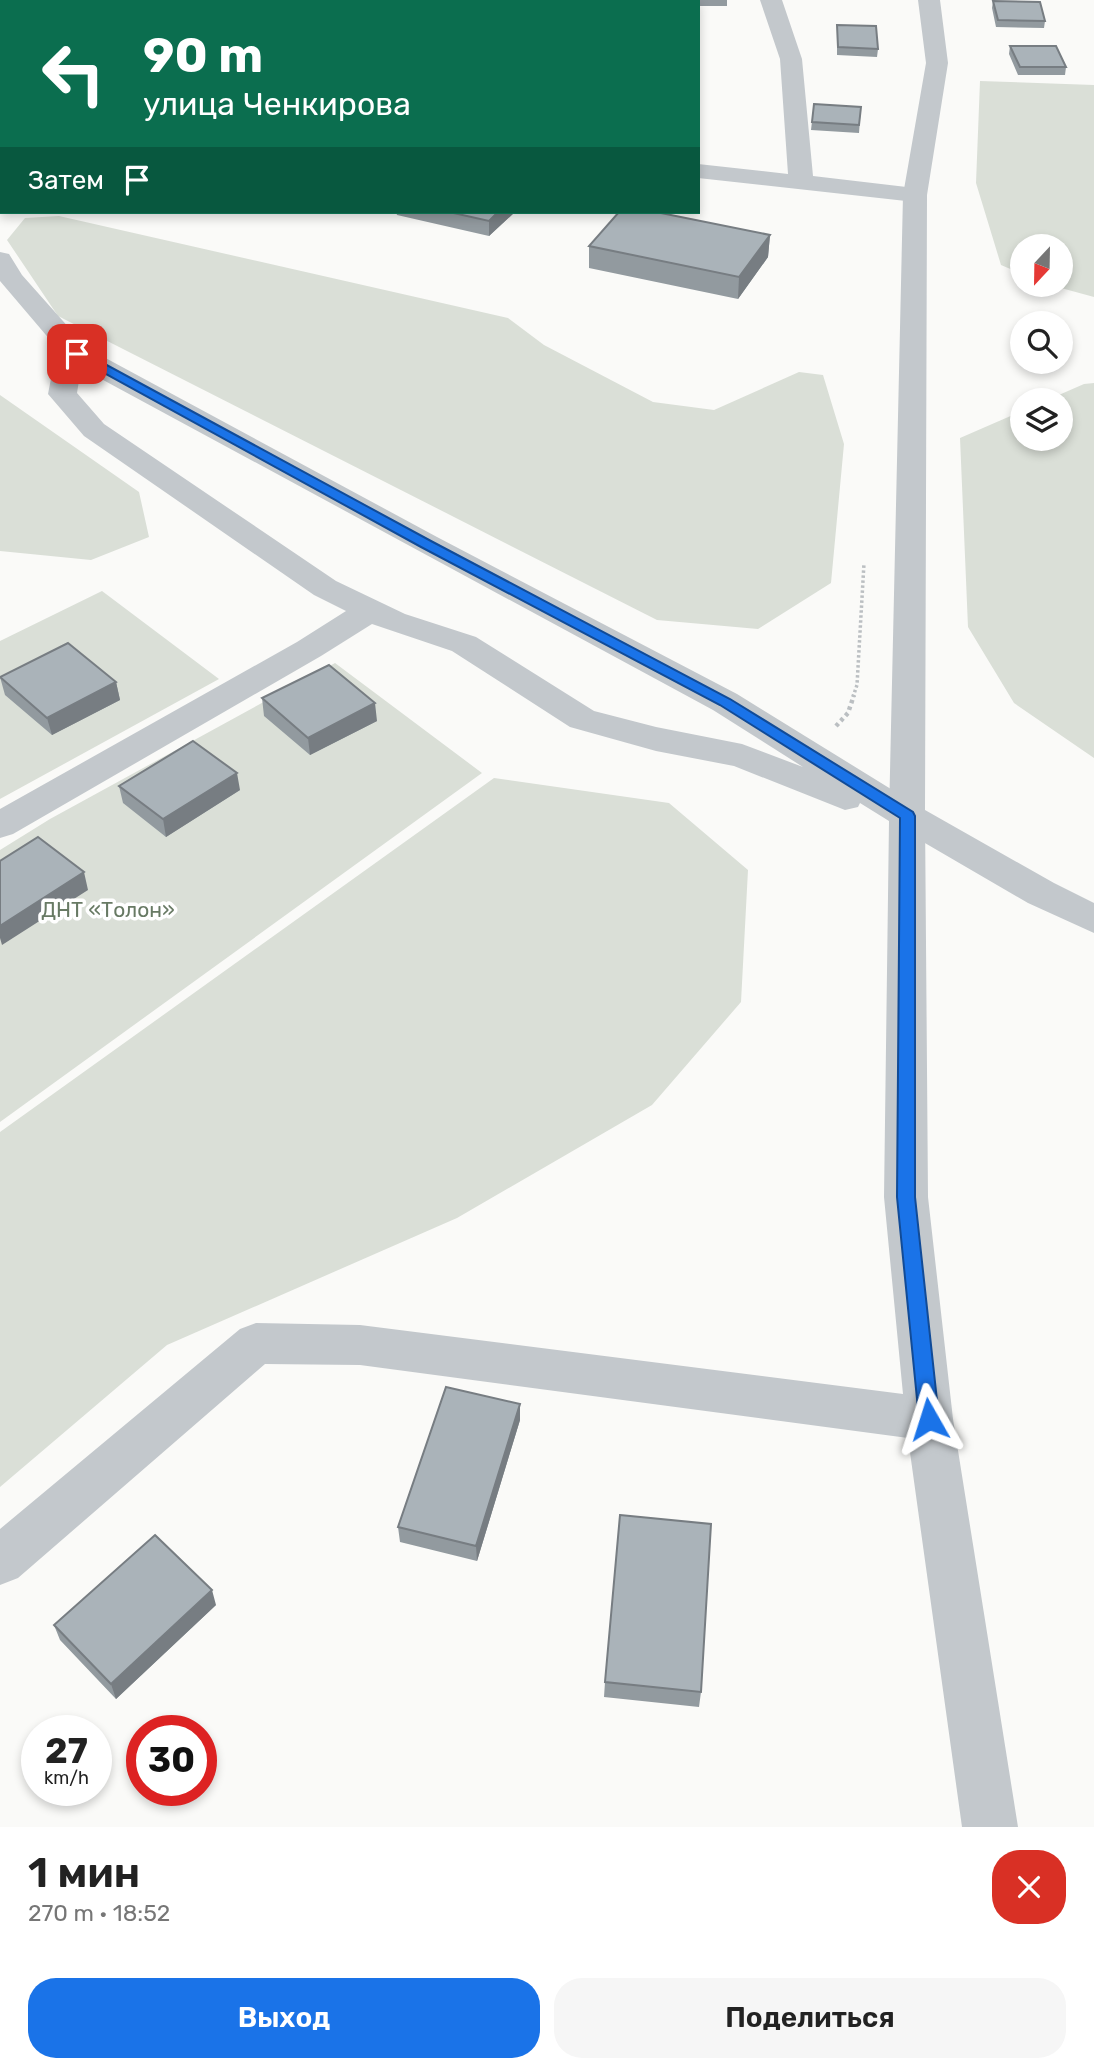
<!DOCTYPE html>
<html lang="ru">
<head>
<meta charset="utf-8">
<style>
	:root { --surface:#fff; --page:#f6f6f6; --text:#222; --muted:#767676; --accent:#1a73e8 }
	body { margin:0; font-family:Rubik,sans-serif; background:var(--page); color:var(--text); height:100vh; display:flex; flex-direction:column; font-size:26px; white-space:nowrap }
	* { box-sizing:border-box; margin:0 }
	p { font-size:23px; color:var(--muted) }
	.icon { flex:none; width:38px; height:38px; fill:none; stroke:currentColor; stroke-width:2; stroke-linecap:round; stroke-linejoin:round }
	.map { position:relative; height:1827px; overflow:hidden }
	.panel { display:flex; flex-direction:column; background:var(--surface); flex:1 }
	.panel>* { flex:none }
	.hud { position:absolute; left:0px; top:0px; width:700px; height:214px; box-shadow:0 4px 10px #0003; background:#0b6e4f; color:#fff; overflow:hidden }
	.needle { width:46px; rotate:202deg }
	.fabs { position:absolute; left:1010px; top:234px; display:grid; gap:14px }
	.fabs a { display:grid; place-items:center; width:63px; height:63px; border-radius:50%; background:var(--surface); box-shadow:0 4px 10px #0003; font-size:35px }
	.speed { position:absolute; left:21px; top:1715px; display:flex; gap:14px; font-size:35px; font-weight:700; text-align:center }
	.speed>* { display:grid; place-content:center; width:91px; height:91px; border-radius:50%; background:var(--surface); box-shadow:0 4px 10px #0003; line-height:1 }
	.speed small { font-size:18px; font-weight:400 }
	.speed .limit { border:10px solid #d22; background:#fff; color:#111 }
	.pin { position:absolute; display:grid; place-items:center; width:60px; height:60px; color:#fff; margin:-30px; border-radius:14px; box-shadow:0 4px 10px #0006 }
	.me { position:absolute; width:77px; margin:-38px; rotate:354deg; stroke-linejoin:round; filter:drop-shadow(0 0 5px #0008) }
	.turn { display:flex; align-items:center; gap:24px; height:147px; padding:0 28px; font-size:32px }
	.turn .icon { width:91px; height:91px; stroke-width:2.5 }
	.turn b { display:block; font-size:49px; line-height:60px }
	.then { display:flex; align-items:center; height:66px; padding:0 28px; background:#0003; gap:14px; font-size:26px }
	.round { display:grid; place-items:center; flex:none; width:74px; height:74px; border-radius:28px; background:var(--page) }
	.headline { display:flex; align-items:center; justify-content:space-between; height:119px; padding:0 28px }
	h1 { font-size:42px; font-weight:600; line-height:52px }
	.button { display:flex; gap:14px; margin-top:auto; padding:14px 28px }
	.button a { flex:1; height:80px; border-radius:28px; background:var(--accent); color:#fff; font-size:28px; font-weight:600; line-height:80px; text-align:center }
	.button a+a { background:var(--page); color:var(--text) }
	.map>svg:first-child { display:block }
</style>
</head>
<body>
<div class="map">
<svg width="1094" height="1827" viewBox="0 0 1094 1827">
	<rect width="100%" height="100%" fill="#fafaf8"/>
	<path fill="#dadfd7" d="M 980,81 L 1094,85 L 1094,297 L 1050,285 L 1060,285 L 1060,247 L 1022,247 L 1022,274 L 1001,265 L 976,183 Z
		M 59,216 L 508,318 L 544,345 L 653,402 L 714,410 L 799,372 L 823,375 L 844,444 L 831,583 L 758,629 L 657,620 L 58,316 L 7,240 L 25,218 Z
		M 1094,383 L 1094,758 L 1014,703 L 968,627 L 960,438 L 1022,411 L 1022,439 L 1060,439 L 1060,401 L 1045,401 L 1084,384 Z
		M 0,395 L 139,492 L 149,537 L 91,560 L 0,551 Z
		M 102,591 L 219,679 L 0,799 L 0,641 Z
		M 335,663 L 482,773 L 0,1122 L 0,850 L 50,819 Z
		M 494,778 L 669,803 L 748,870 L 741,1002 L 652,1105 L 457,1218 L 167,1345 L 0,1487 L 0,1132 Z"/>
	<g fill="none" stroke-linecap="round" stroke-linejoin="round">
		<path stroke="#bbbfc2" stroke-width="3.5" stroke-dasharray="2.5 2.5" stroke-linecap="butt" d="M 853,697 L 857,685 L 864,563"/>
		<path stroke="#bbbfc2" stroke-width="4.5" stroke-dasharray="3.5 3.5" stroke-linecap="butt" d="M 836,726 L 848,713 L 854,695"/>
		<path fill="#c3c8cc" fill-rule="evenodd" d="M 425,0 L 447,0 L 447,2 L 425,2 Z
			M 760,0 L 782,0 L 802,59 L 813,176 L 915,188 L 924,190 L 927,195 L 924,200 L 915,202 L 698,178 L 698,164 L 788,174 L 780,59 Z
			M 0,82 L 2,82 L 2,96 L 0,96 Z
			M 0,252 L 9,254 L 22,275 L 87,348 L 437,537 L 737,694 L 920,807 L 925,816 L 928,1197 L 953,1419 L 1018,1827 L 962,1827 L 908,1438 L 360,1365 L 265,1364 L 18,1578 L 0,1585 L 0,1529 L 240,1329 L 256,1323 L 360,1325 L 903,1394 L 884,1197 L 889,821 L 860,803 L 858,807 L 845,810 L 734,766 L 656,751 L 570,727 L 452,651 L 372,624 L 321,656 L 13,834 L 0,838 L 0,809 L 297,642 L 346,611 L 314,595 L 84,436 L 48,394 L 57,348 L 0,281 ZM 81,368 L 713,710 L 803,767 L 742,744 L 656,727 L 594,711 L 476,637 L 405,614 L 336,581 L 104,424 L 77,393 Z"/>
		<path fill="#c3c8cc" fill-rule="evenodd" d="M 918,0 L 940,0 L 948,63 L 927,195 L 925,810 L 1054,883 L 1094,903 L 1094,933 L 1028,903 L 894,825 L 889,816 L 903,195 L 926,63 Z"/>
	</g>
	<path fill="#929a9f" d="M 339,0 L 384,0 L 339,1 Z
		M 479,0 L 540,0 L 540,2 L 479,2 Z
		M 600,0 L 727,0 L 727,6 L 698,6 L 698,2 L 600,2 Z
		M 993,1 L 1045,21 L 1044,28 L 996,27 L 992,8 Z
		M 837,25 L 878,49 L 877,57 L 837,55 Z
		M 1010,46 L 1066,67 L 1065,75 L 1018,75 L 1009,54 Z
		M 814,104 L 861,107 L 859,133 L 811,130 Z
		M 396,212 L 515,212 L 489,236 L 397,215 Z
		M 770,235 L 768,257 L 738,299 L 589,268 L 589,246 Z
		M 0,677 L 116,682 L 120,700 L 52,735 L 5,695 Z
		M 262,698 L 377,721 L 310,755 L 264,716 Z
		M 119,786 L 240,790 L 166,837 L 123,803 Z
		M 520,1404 L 520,1420 L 477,1561 L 400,1542 L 398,1527 Z
		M 216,1605 L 116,1699 L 60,1640 L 54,1625 Z
		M 605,1682 L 701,1692 L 699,1707 L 604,1697 Z"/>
	<path fill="#777d82" d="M 498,212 L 515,212 L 489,236 L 489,221 Z
		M 770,235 L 768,257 L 738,299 L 739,277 Z
		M 116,682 L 120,700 L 52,735 L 47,718 Z
		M 375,703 L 377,721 L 310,755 L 308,738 Z
		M 237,773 L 240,790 L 166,837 L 163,819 Z
		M 84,872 L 88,890 L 2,945 L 0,938 L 0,926 Z
		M 520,1404 L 520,1420 L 477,1561 L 476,1546 Z
		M 212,1590 L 216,1605 L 116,1699 L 111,1684 Z"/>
	<path fill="#aab3b9" stroke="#777d82" stroke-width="2" d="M 151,1 L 201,1 L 150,2 Z
		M 993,1 L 1040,2 L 1045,21 L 998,20 Z
		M 837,25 L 876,26 L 878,49 L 838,47 Z
		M 1010,46 L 1056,46 L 1066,67 L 1020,67 Z
		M 814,104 L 861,107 L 859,125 L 812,122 Z
		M 449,212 L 498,212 L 489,221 Z
		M 619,212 L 656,212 L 770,235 L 739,277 L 589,246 Z
		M 68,643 L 116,682 L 47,718 L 0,677 Z
		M 329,665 L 375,703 L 308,738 L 262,698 Z
		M 193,741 L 237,773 L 163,819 L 119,786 Z
		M 38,837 L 84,872 L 0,926 L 0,861 Z
		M 446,1387 L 520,1404 L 476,1546 L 398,1527 Z
		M 620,1515 L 711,1524 L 701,1692 L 605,1682 Z
		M 155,1535 L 212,1590 L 111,1684 L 54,1625 Z"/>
	<path fill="#1a73e8" stroke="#114b97" stroke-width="2" d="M 73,351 L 81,351 L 431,541 L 730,699 L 913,812 L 915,816 L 915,1197 L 939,1419 L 936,1425 L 929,1428 L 922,1425 L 919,1419 L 897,1197 L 900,818 L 720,705 L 421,547 L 73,356 Z"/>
	<g text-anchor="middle" stroke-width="7" stroke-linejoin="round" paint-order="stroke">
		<g font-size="21" fill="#687a64" stroke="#fff">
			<text x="108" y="917">ДНТ «Толон»</text>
		</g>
	</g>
</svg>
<div class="fabs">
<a><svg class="needle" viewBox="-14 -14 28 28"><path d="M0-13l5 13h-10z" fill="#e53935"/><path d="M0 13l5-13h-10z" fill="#767676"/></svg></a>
<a><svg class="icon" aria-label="search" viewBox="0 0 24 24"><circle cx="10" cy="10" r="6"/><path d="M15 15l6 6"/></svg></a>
<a><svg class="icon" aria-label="layers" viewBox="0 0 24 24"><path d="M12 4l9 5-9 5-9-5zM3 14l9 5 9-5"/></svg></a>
</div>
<div class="speed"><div>27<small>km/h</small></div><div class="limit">30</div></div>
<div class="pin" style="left:77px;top:354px;background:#d93025"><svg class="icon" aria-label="arrive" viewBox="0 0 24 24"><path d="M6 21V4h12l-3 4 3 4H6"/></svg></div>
<svg class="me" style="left:929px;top:1419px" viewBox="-20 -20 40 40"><path d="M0-17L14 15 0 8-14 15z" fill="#1a73e8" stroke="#fff" stroke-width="4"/></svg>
<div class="hud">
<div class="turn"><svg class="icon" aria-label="left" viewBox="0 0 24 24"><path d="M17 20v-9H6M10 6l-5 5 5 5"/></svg><div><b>90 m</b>улица Ченкирова</div></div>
<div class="then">Затем<svg class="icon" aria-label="arrive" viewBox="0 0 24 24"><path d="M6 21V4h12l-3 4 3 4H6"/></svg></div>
</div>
</div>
<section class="panel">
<div class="headline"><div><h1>1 мин</h1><p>270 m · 18:52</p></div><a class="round" style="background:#d93025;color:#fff"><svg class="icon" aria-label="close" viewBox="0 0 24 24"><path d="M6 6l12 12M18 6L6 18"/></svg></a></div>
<div class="button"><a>Выход</a><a>Поделиться</a></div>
</section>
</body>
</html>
